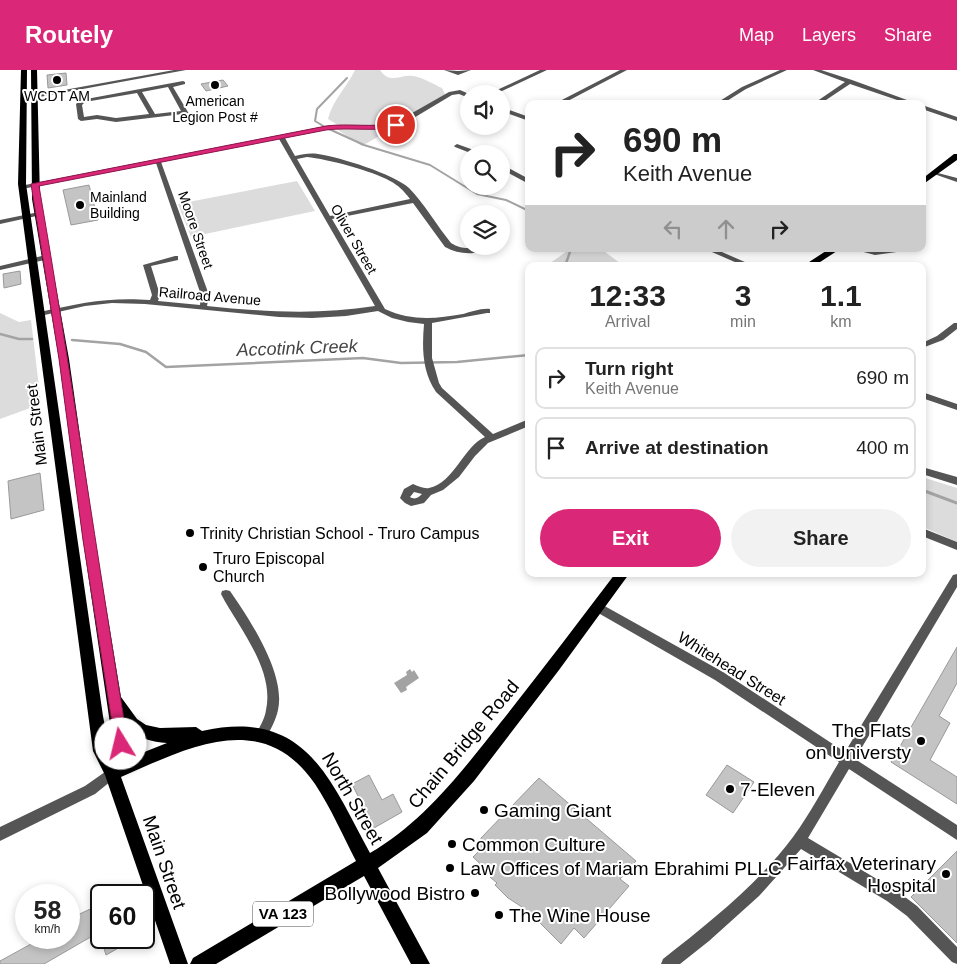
<!DOCTYPE html>
<html lang="en">
<head>
<meta charset="utf-8">
<style>
	:root { --surface:#fff; --page:#f2f2f2; --text:#222; --muted:#767676; --line:#e0e0e0; --accent:#db2777 }
	body { margin:0; font-family:Arial,sans-serif; background:var(--page); color:var(--text); height:100vh; display:flex; flex-direction:column; font-size:19px; white-space:nowrap }
	* { box-sizing:border-box; margin:0 }
	p { font-size:16px; color:var(--muted) }
	.icon { flex:none; width:28px; height:28px; fill:none; stroke:currentColor; stroke-width:2; stroke-linecap:round; stroke-linejoin:round }
	.map { position:relative; flex:1; overflow:hidden }
	.panel { position:absolute; left:525px; top:192px; width:401px; height:315px; display:flex; flex-direction:column; background:var(--surface); border-radius:10px; box-shadow:0 2px 8px #0003 }
	.panel>* { flex:none }
	.top-card { position:absolute; left:525px; top:30px; width:401px; height:152px; border-radius:10px; box-shadow:0 2px 8px #0003; background:#fff; color:var(--text); overflow:hidden }
	.buttons { position:absolute; left:460px; top:15px; display:grid; gap:10px }
	.buttons a { display:grid; place-items:center; width:50px; height:50px; border-radius:50%; background:var(--surface); box-shadow:0 2px 8px #0003; font-size:25px }
	.speed { position:absolute; left:15px; top:814px; display:flex; gap:10px; font-size:25px; font-weight:700; text-align:center }
	.speed>* { display:grid; place-content:center; width:65px; height:65px; border-radius:50%; background:var(--surface); box-shadow:0 2px 8px #0003; line-height:1 }
	.speed small { font-size:12px; font-weight:400 }
	.speed .limit { border:2px solid #111; border-radius:8px; background:#fff; color:#111 }
	.pin { position:absolute; display:grid; place-items:center; width:42px; height:42px; color:#fff; margin:-21px; border:2px solid #fff; border-radius:50%; box-shadow:0 1px 5px #0007 }
	.me { position:absolute; width:55px; margin:-28px; rotate:351deg; stroke-linejoin:round; filter:drop-shadow(0 0 4px #0008) }
	.turn { display:flex; align-items:center; gap:18px; height:105px; padding:0 15px; font-size:22px }
	.turn .icon { width:65px; height:65px; stroke-width:2.5 }
	.turn b { display:block; font-size:35px; line-height:42px }
	.lanes { display:flex; align-items:center; height:48px; padding:0 15px; background:#0003; justify-content:center; gap:25px; direction:ltr }
	.lanes .off { opacity:.35 }
	.eta { display:flex; justify-content:space-evenly; align-items:center; height:85px; text-align:center }
	.eta b { font-size:30px; font-weight:600; line-height:35px }
	.button { display:flex; gap:10px; margin-top:auto; padding:10px 15px }
	.button a { flex:1; height:58px; border-radius:30px; background:var(--accent); color:#fff; font-size:20px; font-weight:600; line-height:58px; text-align:center }
	.button a+a { background:var(--page); color:var(--text) }
	ul { padding:0; list-style:none }
	li { display:flex; align-items:center; gap:15px; height:62px; margin:0 10px 8px; padding:0 5px; border:2px solid var(--line); border-radius:10px }
	li div { flex:1 }
	li b { display:block; font-size:19px }
	li em { font-style:normal }
	header { display:flex; align-items:center; gap:30px; box-sizing:border-box; height:70px; padding:0 25px; background:var(--accent); color:#fff }
	header strong { font-size:24px }
	nav { display:flex; gap:28px; margin-inline-start:auto; font-size:18px }
	.map>svg:first-child { display:block }
</style>
</head>
<body>
<header>
<strong>Routely</strong>
<nav><a>Map</a><a>Layers</a><a>Share</a></nav>
</header>
<div class="map">
<svg width="957" height="894" viewBox="0 0 957 894">
	<rect width="100%" height="100%" fill="#fff"/>
	<path fill="#dcdcdc" d="M 355,0 L 380,0 C 390,15 400,4 413,6 C 422,7 433,14 442,18 L 445,24 L 443,26 L 391,55 L 338,55 L 328,49 C 332,31 347,17 355,0 Z
		M 335,58 L 375,60 L 393,58 L 362,76 Z
		M 297,111 L 315,141 L 191,167 L 178,134 Z
		M 570,179 L 601,179 L 624,196 L 546,196 Z
		M 0,243 L 19,252 L 31,250 L 41,334 L 0,349 Z
		M 922,407 L 957,418 L 957,472 L 923,457 Z"/>
	<path fill="#a3a3a3" d="M 410,599 L 412,602 L 414,600 L 419,608 L 406,617 L 407,620 L 401,623 L 394,613 L 407,605 L 406,602 Z"/>
	<g fill="none" stroke-linecap="round" stroke-linejoin="round">
		<path stroke="#a3a3a3" stroke-width="2" d="M 325,57 L 315,51 L 317,39 L 347,8
			M 329,59 L 364,75 L 430,95 L 477,124 L 506,130 L 529,141"/>
		<path stroke="#a3a3a3" stroke-width="2.5" d="M 565,196 L 571,179
			M 0,264 L 19,269 L 32,269
			M 72,270 L 120,274 L 146,282 L 166,297 L 363,288 L 401,293 L 457,292 L 529,285"/>
		<path stroke="#a3a3a3" stroke-width="3" d="M 922,420 L 957,433"/>
	</g>
	<path fill="#c4c4c4" stroke="#999" d="M 66,3 L 67,15 L 48,18 L 47,5 Z
		M 223,10 L 228,16 L 206,21 L 201,14 Z
		M 89,115 L 98,150 L 71,155 L 63,120 Z
		M 20,201 L 21,214 L 4,218 L 3,204 Z
		M 40,403 L 44,440 L 11,449 L 8,411 Z
		M 957,577 L 957,613 L 939,646 L 950,653 L 930,690 L 957,707 L 957,734 L 891,692 Z
		M 727,695 L 754,712 L 733,743 L 706,725 Z
		M 369,705 L 382,730 L 393,724 L 402,742 L 374,758 L 352,714 Z
		M 539,708 L 636,791 L 620,809 L 629,816 L 584,868 L 574,858 L 561,874 L 530,843 L 527,843 L 522,837 L 508,828 L 495,815 L 497,813 L 490,807 L 492,805 L 473,787 L 481,779 L 481,768 Z
		M 957,781 L 957,873 L 911,827 Z
		M 101,834 L 101,861 L 44,894 L 0,894 L 0,891 L 42,868 L 69,868 L 69,849 Z
		M 101,868 L 136,868 L 106,885 Z"/>
	<g fill="none" stroke-linecap="round" stroke-linejoin="round">
		<path fill="#555" fill-rule="evenodd" d="M 174,0 L 186,0 L 23,30 L 20,28 Z
			M 444,0 L 458,1 L 471,0 L 458,5 Z
			M 540,0 L 547,0 L 502,21 L 497,20 Z
			M 620,0 L 627,0 L 562,34 L 554,34 Z
			M 780,0 L 787,0 L 746,19 L 722,34 L 715,34 L 742,17 Z
			M 813,0 L 821,0 L 852,10 L 918,34 L 909,34 L 850,14 L 820,34 L 813,34 L 845,12 Z
			M 183,11 L 185,12 L 185,14 L 173,17 L 192,49 L 191,50 L 187,50 L 183,44 L 116,52 L 97,49 L 81,51 L 78,49 L 76,34 L 81,30 ZM 168,17 L 181,41 L 155,44 L 142,22 ZM 137,23 L 149,44 L 116,48 L 97,45 L 84,47 L 82,35 L 85,32 Z
			M 460,20 L 469,24 L 469,28 L 459,24 L 452,25 L 407,52 L 394,58 L 331,59 L 285,68 L 295,86 C 303,84 310,83 318,84 C 339,87 394,104 409,118 C 423,132 438,157 451,173 C 465,182 476,176 491,176 C 478,186 460,185 445,177 L 413,133 L 332,149 L 385,239 C 411,251 435,249 463,244 C 471,242 481,238 490,239 L 490,243 L 487,243 L 432,253 L 432,288 L 439,313 L 442,318 L 493,364 L 529,349 L 529,356 L 488,373 L 475,386 L 459,407 L 443,420 L 431,425 L 424,433 L 411,436 L 405,433 L 400,428 L 404,419 L 413,414 C 418,416 424,419 429,418 C 454,413 464,376 485,367 L 436,322 C 422,301 422,278 424,254 L 408,252 L 392,248 L 378,241 L 346,246 L 312,248 L 279,247 L 145,234 L 112,233 L 85,236 L 40,246 L 36,244 L 40,242 C 81,233 108,227 150,230 L 152,225 L 143,195 L 175,186 L 178,186 L 178,190 L 151,196 L 160,225 L 158,231 L 200,235 L 201,225 L 156,93 L 22,119 L 20,118 L 20,116 L 331,55 L 391,55 L 449,22 ZM 279,69 L 290,88 L 375,236 C 319,245 264,242 207,236 L 209,225 L 161,92 ZM 307,87 C 327,89 373,101 390,111 C 398,115 404,121 410,129 L 330,146 L 297,89 ZM 414,422 L 422,424 C 418,428 415,430 410,427 Z
			M 922,35 L 957,47 L 957,51 L 922,39 Z
			M 501,37 L 529,47 L 529,51 L 501,41 Z
			M 457,74 L 482,83 L 483,84 L 473,84 L 455,77 L 454,76 Z
			M 501,94 L 529,109 L 529,114 L 501,99 Z
			M 934,102 L 957,108 L 957,112 L 934,104 Z
			M 39,142 L 41,143 L 41,145 L 0,154 L 0,150 Z
			M 501,160 L 506,162 L 501,165 Z
			M 705,179 L 715,179 L 754,196 L 744,196 Z
			M 852,179 L 865,179 L 875,181 L 908,179 L 904,181 L 875,185 Z
			M 46,185 L 49,185 L 49,189 L 0,200 L 0,196 Z
			M 954,253 L 957,253 L 957,259 L 943,270 L 922,278 L 922,273 L 937,266 Z
			M 922,322 L 957,334 L 957,340 L 922,328 Z
			M 922,397 L 957,407 L 957,415 L 922,404 Z
			M 922,458 L 957,472 L 957,480 L 922,466 Z
			M 957,504 L 957,517 L 855,689 L 957,755 L 957,770 L 849,699 L 808,768 L 897,821 L 917,836 L 957,877 L 957,894 L 952,892 L 907,846 L 887,831 L 801,779 L 759,826 L 709,871 L 680,894 L 661,894 L 663,889 C 710,852 757,815 793,767 C 810,744 824,717 839,692 L 715,610 L 593,540 L 592,537 L 593,534 L 597,533 L 601,534 L 723,602 L 845,682 L 953,505 Z
			M 226,520 L 230,521 C 250,550 286,604 278,640 C 276,650 270,660 266,669 L 262,671 L 258,669 L 256,665 C 259,657 265,649 266,640 C 275,599 238,557 221,524 L 222,521 Z
			M 112,697 L 116,699 L 118,703 L 116,707 L 95,724 L 0,771 L 0,757 L 85,716 Z"/>
		<path fill="#000" fill-rule="evenodd" d="M 21,0 L 27,0 L 26,114 L 103,646 L 110,683 L 113,674 L 83,470 L 59,289 L 32,129 L 31,0 L 37,0 L 40,129 L 69,289 L 95,470 L 121,627 L 137,649 L 146,655 L 160,658 L 196,657 L 202,661 C 306,638 329,708 370,783 C 424,752 463,700 501,652 C 540,603 577,554 615,504 L 629,504 L 559,600 L 474,711 L 427,763 L 378,798 L 430,894 L 411,894 L 364,806 L 216,894 L 190,894 L 193,888 L 356,791 C 343,766 331,738 315,714 C 263,638 189,677 121,707 L 188,894 L 170,894 L 105,705 L 93,681 L 18,114 ZM 126,658 C 138,668 152,672 167,673 L 124,690 L 129,674 Z
			M 954,84 L 957,84 L 957,90 L 922,115 L 922,109 Z
			M 829,179 L 840,179 L 814,196 L 803,196 Z"/>
	</g>
	<path fill="#db2777" stroke="#8e194d" d="M 396,53 L 398,54 L 398,57 C 374,62 350,57 326,60 L 39,116 C 71,301 97,488 128,674 L 126,678 L 121,680 L 116,678 L 83,470 L 59,289 L 31,114 L 326,56 C 349,53 372,58 396,53 Z"/>
	<g fill="#000" stroke="#fff" stroke-width="2">
		<circle cx="57" cy="10" r="5"/>
		<circle cx="215" cy="15" r="5"/>
		<circle cx="80" cy="135" r="5"/>
		<circle cx="190" cy="463" r="5"/>
		<circle cx="203" cy="497" r="5"/>
		<circle cx="921" cy="671" r="5"/>
		<circle cx="730" cy="719" r="5"/>
		<circle cx="484" cy="740" r="5"/>
		<circle cx="452" cy="774" r="5"/>
		<circle cx="450" cy="798" r="5"/>
		<circle cx="946" cy="804" r="5"/>
		<circle cx="475" cy="823" r="5"/>
		<circle cx="499" cy="845" r="5"/>
	</g>
	<g text-anchor="middle" stroke-width="4" stroke-linejoin="round" paint-order="stroke">
		<g font-size="14" fill="#000" stroke="#fff">
			<text x="57" y="31">WCDT AM</text>
			<text x="215" y="36">American<tspan x="215" dy="16">Legion Post #</tspan></text>
			<text x="90" y="132" text-anchor="start">Mainland<tspan x="90" dy="16">Building</tspan></text>
		</g>
		<g font-size="14" fill="#000" stroke="#fff">
			<text transform="translate(196 160) rotate(71)" y="5">Moore Street</text>
			<text transform="translate(354 169) rotate(60)" y="5">Oliver Street</text>
			<text transform="translate(210 226) rotate(5)" y="5">Railroad Avenue</text>
		</g>
		<rect fill="#fff" stroke="#4c4c4c" stroke-width="1" x="253" y="831.5" width="60" height="25" rx="4"/>
		<g font-size="15" font-weight="bold" fill="#000">
			<text x="283" y="849">VA 123</text>
		</g>
		<g font-size="16" fill="#000" stroke="#fff">
			<text transform="translate(36 355) rotate(-97)" y="6">Main Street</text>
			<text transform="translate(732 598) rotate(32)" y="6">Whitehead Street</text>
		</g>
		<g font-size="16" fill="#000" stroke="#fff" text-anchor="start">
			<text x="200" y="469">Trinity Christian School - Truro Campus</text>
			<text x="213" y="494">Truro Episcopal<tspan x="213" dy="18">Church</tspan></text>
		</g>
		<g font-size="18" font-style="italic" fill="#444" stroke="#fff">
			<text transform="translate(297 278) rotate(-2)" y="6">Accotink Creek</text>
		</g>
		<g font-size="19" fill="#000" stroke="#fff" text-anchor="start">
			<text x="911" y="667" text-anchor="end">The Flats<tspan x="911" dy="22">on Universty</tspan></text>
			<text x="740" y="726">7-Eleven</text>
			<text x="494" y="747">Gaming Giant</text>
			<text x="462" y="781">Common Culture</text>
			<text x="936" y="800" text-anchor="end">Fairfax Veterinary<tspan x="936" dy="22">Hospital</tspan></text>
			<text x="460" y="805">Law Offices of Mariam Ebrahimi PLLC</text>
			<text x="465" y="830" text-anchor="end">Bollywood Bistro</text>
			<text x="509" y="852">The Wine House</text>
		</g>
		<g font-size="19" fill="#000" stroke="#fff">
			<text transform="translate(463 674) rotate(-50)" y="7">Chain Bridge Road</text>
			<text transform="translate(353 728) rotate(60)" y="7">North Street</text>
			<text transform="translate(165 792) rotate(71)" y="7">Main Street</text>
		</g>
	</g>
</svg>
<div class="buttons">
<a><svg class="icon" aria-label="sound" viewBox="0 0 24 24"><path d="M4 9h4l5-4v14l-5-4H4zM17 9q2 3 0 6"/></svg></a>
<a><svg class="icon" aria-label="search" viewBox="0 0 24 24"><circle cx="10" cy="10" r="6"/><path d="M15 15l6 6"/></svg></a>
<a><svg class="icon" aria-label="layers" viewBox="0 0 24 24"><path d="M12 4l9 5-9 5-9-5zM3 14l9 5 9-5"/></svg></a>
</div>
<div class="speed"><div>58<small>km/h</small></div><div class="limit">60</div></div>
<div class="pin" style="left:396px;top:55px;background:#d93025"><svg class="icon" aria-label="arrive" viewBox="0 0 24 24"><path d="M6 21V4h12l-3 4 3 4H6"/></svg></div>
<svg class="me" style="left:121px;top:674px" viewBox="-20 -20 40 40"><circle r="19" fill="#fff"/><path d="M0-13L10 11 0 6-10 11z" fill="#db2777"/></svg>
<div class="top-card">
<div class="turn"><svg class="icon" aria-label="right" viewBox="0 0 24 24"><path d="M7 20v-9h11M14 6l5 5-5 5"/></svg><div><b>690 m</b>Keith Avenue</div></div>
<div class="lanes"><svg class="icon off" aria-label="left" viewBox="0 0 24 24"><path d="M17 20v-9H6M10 6l-5 5 5 5"/></svg><svg class="icon off" aria-label="ahead" viewBox="0 0 24 24"><path d="M12 20V5M6 11l6-6 6 6"/></svg><svg class="icon" aria-label="right" viewBox="0 0 24 24"><path d="M7 20v-9h11M14 6l5 5-5 5"/></svg></div>
</div>
<section class="panel">
<div class="eta">
<div><b>12:33</b><p>Arrival</p></div>
<div><b>3</b><p>min</p></div>
<div><b>1.1</b><p>km</p></div>
</div>
<ul>
<li><svg class="icon" aria-label="right" viewBox="0 0 24 24"><path d="M7 20v-9h11M14 6l5 5-5 5"/></svg><div><b>Turn right</b><p>Keith Avenue</p></div><em>690 m</em></li>
<li><svg class="icon" aria-label="arrive" viewBox="0 0 24 24"><path d="M6 21V4h12l-3 4 3 4H6"/></svg><div><b>Arrive at destination</b></div><em>400 m</em></li>
</ul>
<div class="button"><a>Exit</a><a>Share</a></div>
</section>
</div>
</body>
</html>
